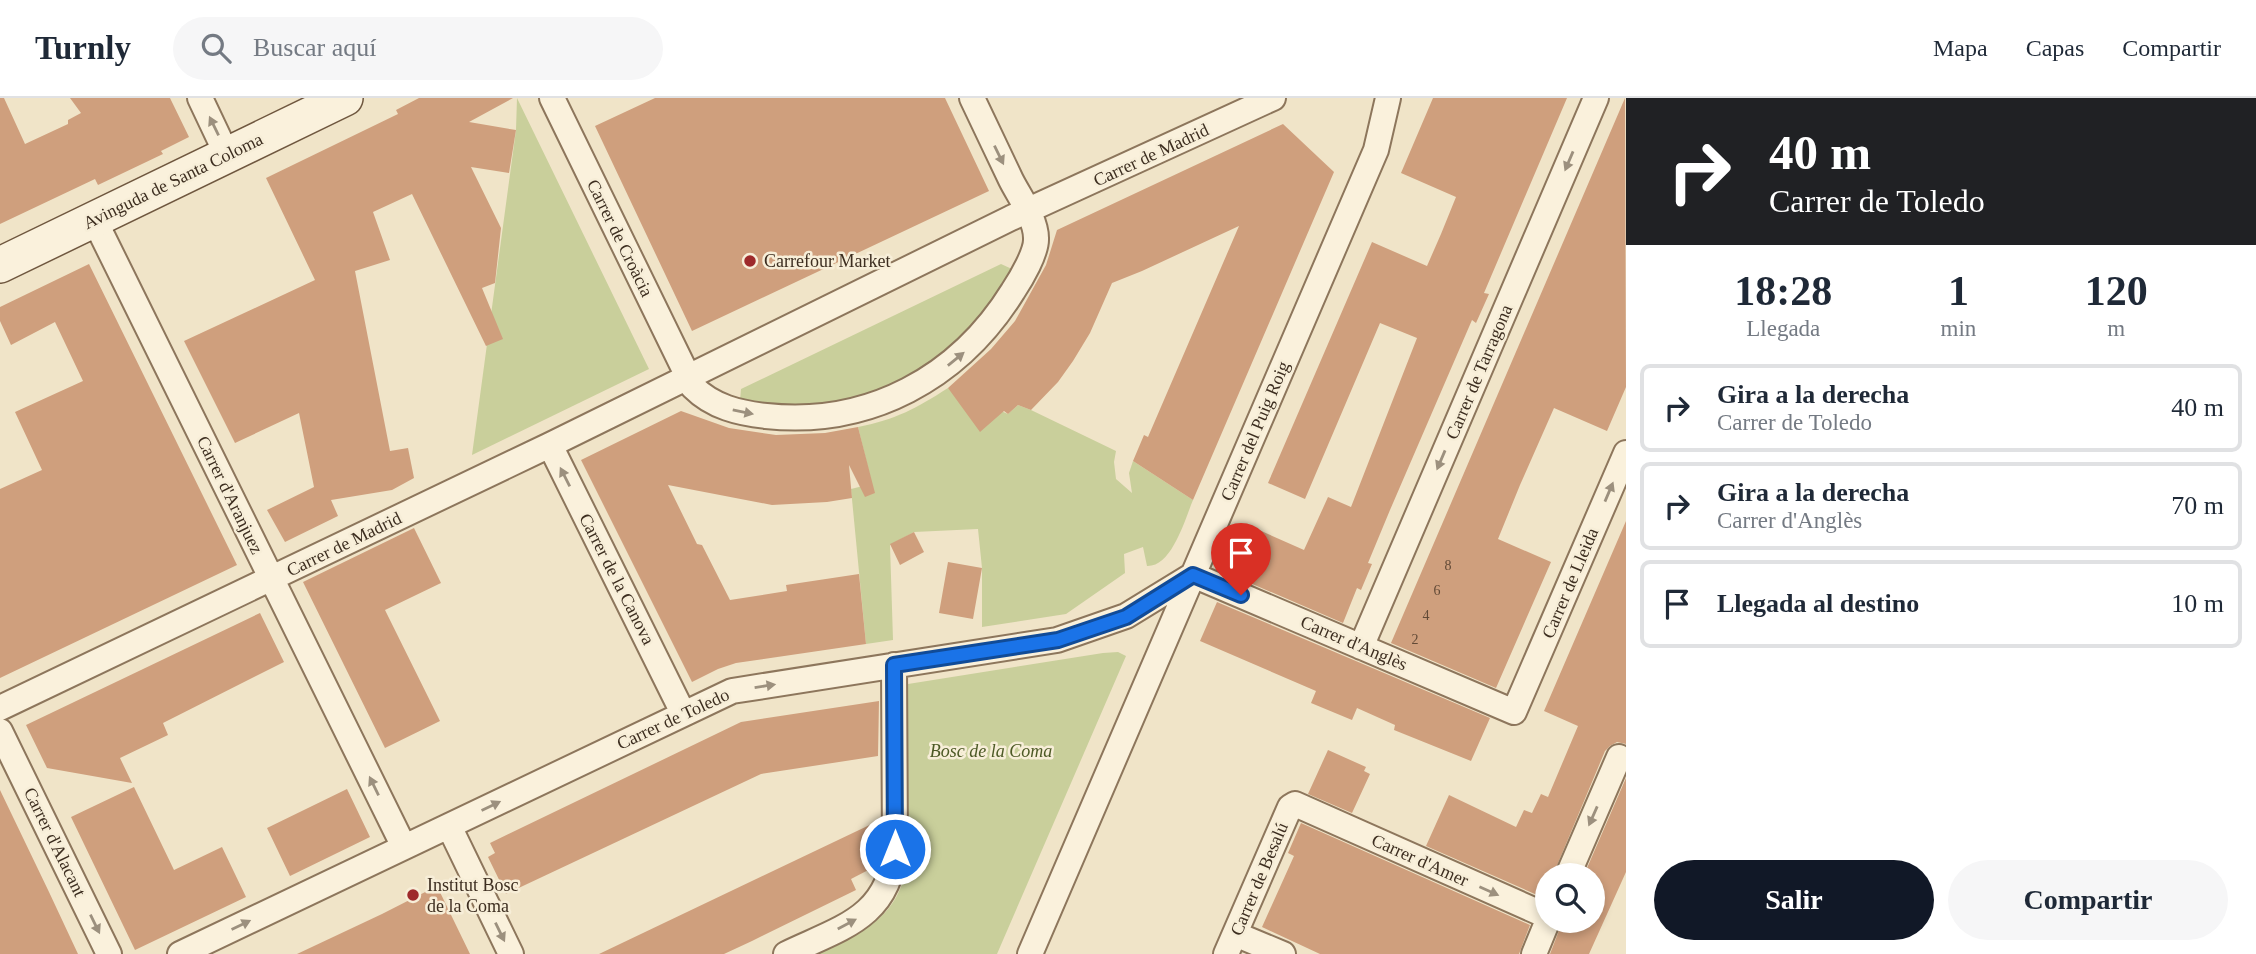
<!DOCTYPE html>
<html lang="es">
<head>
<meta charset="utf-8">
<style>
	:root { --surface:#fff; --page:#f6f6f7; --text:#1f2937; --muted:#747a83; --line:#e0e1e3; --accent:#111827 }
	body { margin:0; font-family:"Times New Roman",serif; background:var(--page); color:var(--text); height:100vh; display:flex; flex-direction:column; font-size:26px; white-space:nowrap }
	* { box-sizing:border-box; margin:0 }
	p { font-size:23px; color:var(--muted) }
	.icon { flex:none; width:38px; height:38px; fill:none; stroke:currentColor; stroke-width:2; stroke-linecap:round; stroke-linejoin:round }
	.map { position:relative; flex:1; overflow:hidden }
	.side { display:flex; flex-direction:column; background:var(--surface); width:630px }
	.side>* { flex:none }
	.top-card { background:#202124; color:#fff; overflow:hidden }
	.fabs { position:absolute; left:1535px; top:765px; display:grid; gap:14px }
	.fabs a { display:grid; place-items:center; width:70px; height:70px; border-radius:50%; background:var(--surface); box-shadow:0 4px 10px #0003; font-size:35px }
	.pin { position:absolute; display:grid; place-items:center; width:60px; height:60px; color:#fff; margin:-72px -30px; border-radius:50% 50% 50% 0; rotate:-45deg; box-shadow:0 0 7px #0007 }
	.pin .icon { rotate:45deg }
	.me { position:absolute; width:77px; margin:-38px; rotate:0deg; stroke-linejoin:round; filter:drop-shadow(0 0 5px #0008) }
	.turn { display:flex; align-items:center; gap:24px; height:147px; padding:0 28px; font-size:32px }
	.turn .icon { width:91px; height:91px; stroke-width:2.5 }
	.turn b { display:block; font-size:49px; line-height:60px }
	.eta { display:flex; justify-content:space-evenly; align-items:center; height:119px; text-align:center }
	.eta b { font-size:42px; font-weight:600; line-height:49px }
	.action { display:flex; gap:14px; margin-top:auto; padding:14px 28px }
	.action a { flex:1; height:80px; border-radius:42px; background:var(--accent); color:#fff; font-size:28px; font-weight:600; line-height:80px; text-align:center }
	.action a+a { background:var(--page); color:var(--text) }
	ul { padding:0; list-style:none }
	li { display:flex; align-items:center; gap:21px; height:88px; margin:0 14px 10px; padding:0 14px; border:4px solid var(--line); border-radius:10px }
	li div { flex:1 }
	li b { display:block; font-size:26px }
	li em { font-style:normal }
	header { display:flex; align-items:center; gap:42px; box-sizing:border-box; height:98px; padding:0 35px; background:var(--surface); border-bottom:2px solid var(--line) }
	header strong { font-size:33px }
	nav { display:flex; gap:38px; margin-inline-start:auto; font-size:24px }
	.search { width:490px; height:63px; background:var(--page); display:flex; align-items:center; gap:18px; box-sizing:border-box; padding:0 24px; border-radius:38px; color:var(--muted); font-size:26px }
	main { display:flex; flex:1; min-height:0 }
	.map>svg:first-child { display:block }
</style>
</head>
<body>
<header>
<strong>Turnly</strong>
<div class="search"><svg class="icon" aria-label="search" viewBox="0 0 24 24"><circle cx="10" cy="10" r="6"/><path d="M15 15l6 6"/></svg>Buscar aquí</div>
<nav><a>Mapa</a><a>Capas</a><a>Compartir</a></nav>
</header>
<main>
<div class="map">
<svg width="1626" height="856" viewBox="0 0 1626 856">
	<rect width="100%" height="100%" fill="#f0e4c8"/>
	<path fill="#c9cf9b" d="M 517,0 L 649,271 L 472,357 L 516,32 Z
		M 1001,166 L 1012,171 C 969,254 901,298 809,310 C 792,312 759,305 740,303 L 741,291 Z
		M 948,290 L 1008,316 L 1018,307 L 1031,312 L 1116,353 L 1114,364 L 1116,381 L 1132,395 L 1129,375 L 1133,363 L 1193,402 C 1185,421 1172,469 1147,468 L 1143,449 L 1124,456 L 1125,475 L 1066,516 L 982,529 L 982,470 L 978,431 L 914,434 L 890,447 L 893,542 L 866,546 L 851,391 L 867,387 L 871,382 L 858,329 C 897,321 915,311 948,290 Z
		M 1118,554 L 1126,558 L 997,856 L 815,856 C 860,834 896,824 907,768 L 908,586 L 1103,555 Z"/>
	<path fill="#cf9f7d" d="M 0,0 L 4,0 L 25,46 L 68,26 L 68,22 L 81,15 L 70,0 L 170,0 L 189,39 L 161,53 L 163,56 L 98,87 L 95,81 L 0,126 Z
		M 419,0 L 513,0 L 469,24 L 516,32 L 509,75 L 471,69 L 501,130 L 495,185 L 482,190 L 503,241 L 486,248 L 412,96 L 373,114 L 390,162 L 355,173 L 390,353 L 408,350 L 414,380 L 392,392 L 331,402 L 338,418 L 285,444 L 267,412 L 314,389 L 299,315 L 235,345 L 184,243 L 315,182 L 266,80 L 398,16 L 396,12 Z
		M 655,0 L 945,0 L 989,93 L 692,233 L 595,28 Z
		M 1433,0 L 1567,0 L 1484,195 L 1489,196 L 1476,225 L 1472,222 L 1390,412 L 1368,465 L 1372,466 L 1361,492 L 1357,490 L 1343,525 L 1229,476 L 1250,428 L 1304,452 L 1328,399 L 1351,409 L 1417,240 L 1380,225 L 1305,401 L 1268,385 L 1372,144 L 1427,168 L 1441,136 L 1456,99 L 1401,75 Z
		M 1625,0 L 1626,289 L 1607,333 L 1554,310 L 1520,387 L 1498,441 L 1551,464 L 1496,590 L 1391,545 Z
		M 1283,26 L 1334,74 L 1193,402 L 1133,363 L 1144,337 L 1148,339 L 1239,128 L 1142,173 L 1112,185 L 1090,235 L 1073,263 L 1058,284 L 1031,312 L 1018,307 L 1008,316 L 1004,313 L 980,334 L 948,290 L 991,251 L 1015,223 L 1046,167 L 1057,132 Z
		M 89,166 L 237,467 L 0,580 L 0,391 L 42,372 L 15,314 L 83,283 L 55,224 L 11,247 L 0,223 L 0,209 Z
		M 681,313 L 729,330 L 776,337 L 825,335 L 858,329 L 875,395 L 865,399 L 849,367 L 852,400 L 827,404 L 772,407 L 668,387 L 697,446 L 702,447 L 730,502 L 787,493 L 786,487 L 859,476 L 866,546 L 736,565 L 718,571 L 692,584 L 581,362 Z
		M 1626,423 L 1626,646 L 1617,644 L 1610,648 L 1605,653 L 1553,777 L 1547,777 L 1547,792 L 1544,800 L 1426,748 L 1449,697 L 1516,729 L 1524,712 L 1532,715 L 1541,696 L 1548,699 L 1578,628 L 1544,613 Z
		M 414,430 L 441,485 L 385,512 L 440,623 L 385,650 L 303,484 Z
		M 914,434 L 924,454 L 900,467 L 890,446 Z
		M 948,464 L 982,470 L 973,521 L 939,515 Z
		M 1217,504 L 1490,620 L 1471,663 L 1394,632 L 1395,627 L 1357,610 L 1352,622 L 1311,605 L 1316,593 L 1200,543 Z
		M 260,515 L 284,564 L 163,625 L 168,637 L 120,660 L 132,685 L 47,670 L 26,627 Z
		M 879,603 L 878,658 L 761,676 L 506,796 L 488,759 L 495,755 L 490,745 L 741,624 Z
		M 1328,652 L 1366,669 L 1364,673 L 1370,676 L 1352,715 L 1308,696 Z
		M 1626,680 L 1626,774 L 1589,856 L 1550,856 L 1563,822 L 1592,822 L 1592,777 L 1584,777 Z
		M 134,689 L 174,772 L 222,749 L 246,799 L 135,852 L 71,719 Z
		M 347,691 L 370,739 L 290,778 L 267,730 Z
		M 0,692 L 49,794 L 78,856 L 0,856 Z
		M 878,723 L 876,768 L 851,781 L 856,792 L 752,843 L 724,856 L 599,856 Z
		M 1301,725 L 1530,827 L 1519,856 L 1320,856 L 1262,829 L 1294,758 L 1288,755 Z
		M 437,788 L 470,856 L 297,856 L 382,816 Z"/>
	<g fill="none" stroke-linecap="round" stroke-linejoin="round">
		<g stroke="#8d765c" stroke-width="28">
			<path id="street" d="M 200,0 L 227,57
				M 552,0 L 693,289 C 713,309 739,315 766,318 C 869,329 959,280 1013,193 C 1021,181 1037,154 1036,140 C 1036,121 1019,98 1011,82 C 998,55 985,27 972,0
				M 94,121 L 404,749
				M 550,347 L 683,615
				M 1361,549 L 1596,0
				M 0,610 L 550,347 L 1011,120 L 1273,0
				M 0,633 L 109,856
				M 449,728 L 511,856
				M 1568,777 L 1619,659
				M 1235,836 L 1283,856
				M 180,856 L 732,593 L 1057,542 L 1126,518 L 1193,477 L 1514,614 L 1626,355
				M 786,856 C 840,830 889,820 895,751 L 894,567
				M 1030,856 L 1376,52 L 1388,0
				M 1226,856 L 1290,709 L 1295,706 L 1547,818
				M 1534,856 L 1548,822"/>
		</g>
		<g stroke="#6f573f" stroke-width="38">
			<path id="secondary" d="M 0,167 L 345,0"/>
		</g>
		<use href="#street" stroke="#faf1dc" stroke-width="24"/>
		<use href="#secondary" stroke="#faf1dc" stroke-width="35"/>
	</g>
	<defs><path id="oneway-solid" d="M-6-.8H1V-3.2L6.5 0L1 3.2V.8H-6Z" transform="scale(1.75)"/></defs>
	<g fill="#9c907e">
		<use href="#oneway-solid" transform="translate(214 28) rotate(-116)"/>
		<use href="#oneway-solid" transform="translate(999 57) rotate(64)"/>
		<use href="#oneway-solid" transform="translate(1569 63) rotate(113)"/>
		<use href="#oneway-solid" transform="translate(956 261) rotate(-39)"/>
		<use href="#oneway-solid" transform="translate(743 314) rotate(12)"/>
		<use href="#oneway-solid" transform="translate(1441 362) rotate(113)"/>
		<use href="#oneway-solid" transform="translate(565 379) rotate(-117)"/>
		<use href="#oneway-solid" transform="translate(1609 394) rotate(-67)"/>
		<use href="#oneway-solid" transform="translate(765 588) rotate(-9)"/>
		<use href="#oneway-solid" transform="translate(374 688) rotate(-116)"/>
		<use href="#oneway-solid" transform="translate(491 708) rotate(-26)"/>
		<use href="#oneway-solid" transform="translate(1593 718) rotate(114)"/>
		<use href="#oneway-solid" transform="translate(1489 793) rotate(24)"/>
		<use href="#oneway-solid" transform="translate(95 826) rotate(64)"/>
		<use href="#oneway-solid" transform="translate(847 826) rotate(-28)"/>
		<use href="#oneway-solid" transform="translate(241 827) rotate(-26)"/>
		<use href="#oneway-solid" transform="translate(500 834) rotate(64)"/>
	</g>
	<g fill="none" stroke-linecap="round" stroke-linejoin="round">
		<g stroke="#114b97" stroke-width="18">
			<path id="route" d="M 895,751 L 894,567 L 1058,542 L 1126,519 L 1193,477 L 1241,497"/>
		</g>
		<use href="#route" stroke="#1a73e8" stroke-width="12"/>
	</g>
	<g fill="#9e2a2b" stroke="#f7eed8" stroke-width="2.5">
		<circle cx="750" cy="163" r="7"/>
		<circle cx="413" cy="797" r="7"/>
	</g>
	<g text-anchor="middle" stroke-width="5" stroke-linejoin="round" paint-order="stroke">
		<g font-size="14" fill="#624a37">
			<text x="1448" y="472">8</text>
			<text x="1437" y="497">6</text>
			<text x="1426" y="522">4</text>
			<text x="1415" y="546">2</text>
		</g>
		<g font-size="18" fill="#3d2e20" stroke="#f7eed8">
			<text transform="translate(1151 57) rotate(-25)" y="6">Carrer de Madrid</text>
			<text transform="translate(173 83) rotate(-26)" y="6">Avinguda de Santa Coloma</text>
			<text transform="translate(620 140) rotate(64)" y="6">Carrer de Croàcia</text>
			<text transform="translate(1479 274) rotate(-67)" y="6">Carrer de Tarragona</text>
			<text transform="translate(1255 333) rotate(-67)" y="6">Carrer del Puig Roig</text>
			<text transform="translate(230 397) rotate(64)" y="6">Carrer d'Aranjuez</text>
			<text transform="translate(344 446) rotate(-26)" y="6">Carrer de Madrid</text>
			<text transform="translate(617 481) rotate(63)" y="6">Carrer de la Canova</text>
			<text transform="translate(1570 485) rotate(-67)" y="6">Carrer de Lleida</text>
			<text transform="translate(1354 545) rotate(23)" y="6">Carrer d'Anglès</text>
			<text transform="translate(673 621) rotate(-25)" y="6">Carrer de Toledo</text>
			<text transform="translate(55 744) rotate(64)" y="6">Carrer d'Alacant</text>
			<text transform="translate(1420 762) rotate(24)" y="6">Carrer d'Amer</text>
			<text transform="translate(1259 781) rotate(-67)" y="6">Carrer de Besalú</text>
		</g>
		<g font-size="18" fill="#3d2e20" stroke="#f7eed8" text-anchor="start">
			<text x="764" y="169">Carrefour Market</text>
			<text x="427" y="793">Institut Bosc<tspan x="427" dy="21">de la Coma</tspan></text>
		</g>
		<g font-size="18" font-style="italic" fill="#4d5a26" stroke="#f7eed8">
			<text x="991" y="659">Bosc de la Coma</text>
		</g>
	</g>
</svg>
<div class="fabs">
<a><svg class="icon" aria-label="search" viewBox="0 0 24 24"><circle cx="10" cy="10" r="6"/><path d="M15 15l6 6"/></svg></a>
</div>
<div class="pin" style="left:1241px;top:497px;background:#d93025"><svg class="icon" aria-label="arrive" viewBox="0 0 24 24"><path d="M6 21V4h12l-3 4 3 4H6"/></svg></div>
<svg class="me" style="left:895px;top:751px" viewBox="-20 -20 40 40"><circle r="17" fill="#1a73e8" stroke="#fff" stroke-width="3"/><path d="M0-11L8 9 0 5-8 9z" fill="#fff"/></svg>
</div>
<section class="side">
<div class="top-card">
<div class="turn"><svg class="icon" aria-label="right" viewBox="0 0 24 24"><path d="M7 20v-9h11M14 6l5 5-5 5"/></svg><div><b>40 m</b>Carrer de Toledo</div></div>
</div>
<div class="eta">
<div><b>18:28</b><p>Llegada</p></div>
<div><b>1</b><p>min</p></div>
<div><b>120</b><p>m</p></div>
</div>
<ul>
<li><svg class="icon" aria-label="right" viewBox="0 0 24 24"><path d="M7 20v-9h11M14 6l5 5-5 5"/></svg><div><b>Gira a la derecha</b><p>Carrer de Toledo</p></div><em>40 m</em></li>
<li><svg class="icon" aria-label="right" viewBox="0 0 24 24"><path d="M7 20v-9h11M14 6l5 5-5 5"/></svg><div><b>Gira a la derecha</b><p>Carrer d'Anglès</p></div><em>70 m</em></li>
<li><svg class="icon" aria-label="arrive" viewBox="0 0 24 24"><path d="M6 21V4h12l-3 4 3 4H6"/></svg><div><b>Llegada al destino</b></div><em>10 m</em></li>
</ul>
<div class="action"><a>Salir</a><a>Compartir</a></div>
</section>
</main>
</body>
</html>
